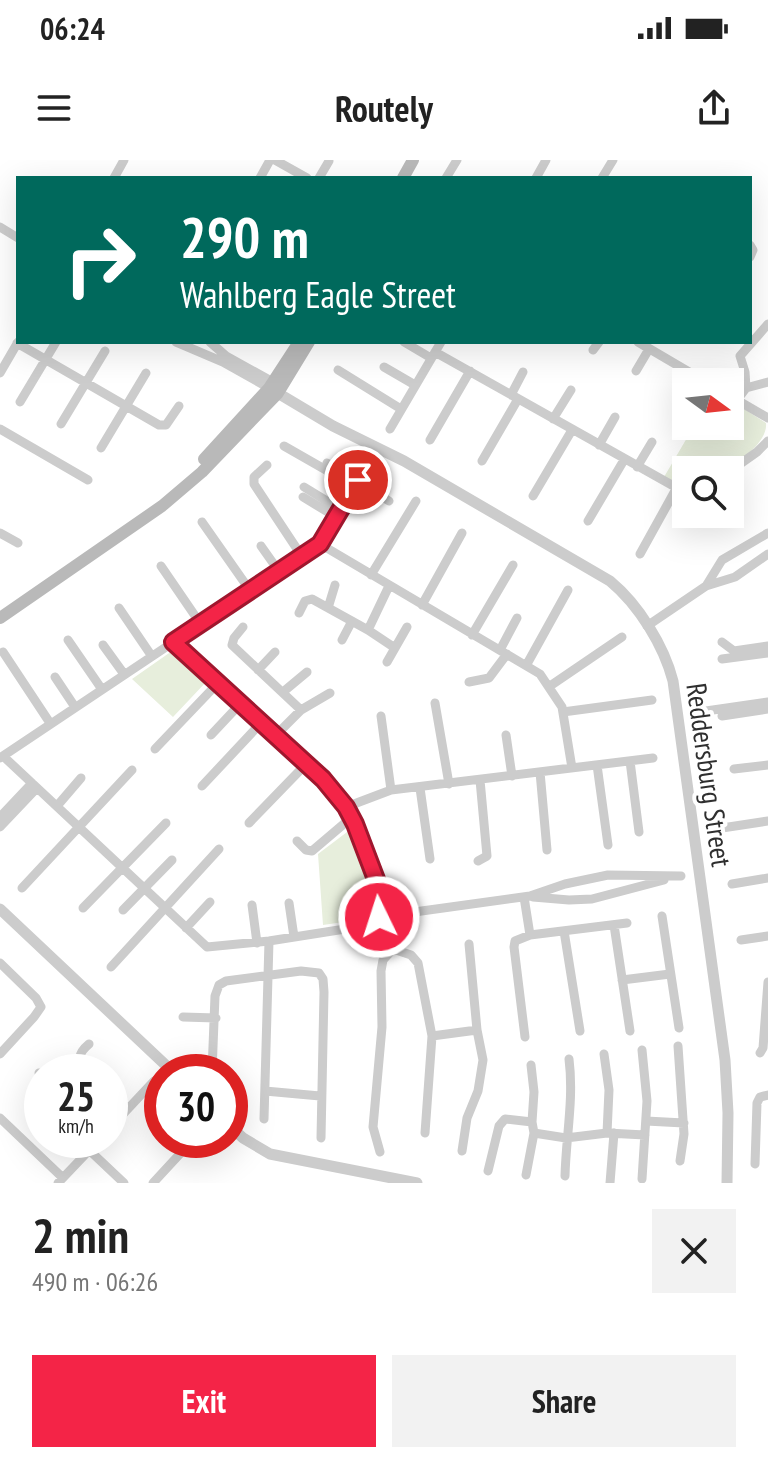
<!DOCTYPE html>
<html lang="en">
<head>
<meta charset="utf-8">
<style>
	:root { --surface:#fff; --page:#f2f2f2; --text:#222; --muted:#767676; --accent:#f42447 }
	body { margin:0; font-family:"PT Sans Narrow",sans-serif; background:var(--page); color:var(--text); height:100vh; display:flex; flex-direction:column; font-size:30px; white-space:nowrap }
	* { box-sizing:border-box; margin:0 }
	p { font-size:26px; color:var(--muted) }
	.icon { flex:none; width:44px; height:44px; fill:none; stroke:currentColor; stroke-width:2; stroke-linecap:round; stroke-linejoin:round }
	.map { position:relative; height:1023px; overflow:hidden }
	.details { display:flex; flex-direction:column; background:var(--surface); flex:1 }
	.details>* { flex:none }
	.top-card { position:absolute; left:16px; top:16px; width:736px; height:168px; border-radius:0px; box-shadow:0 8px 32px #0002; background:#00695c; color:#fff; overflow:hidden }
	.needle { width:52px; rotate:105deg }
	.controls { position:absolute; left:672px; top:208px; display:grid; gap:16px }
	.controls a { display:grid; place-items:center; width:72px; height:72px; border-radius:0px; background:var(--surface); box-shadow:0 8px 32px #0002; font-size:40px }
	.speed { position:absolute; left:24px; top:894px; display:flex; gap:16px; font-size:40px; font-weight:700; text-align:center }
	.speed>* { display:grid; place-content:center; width:104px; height:104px; border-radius:50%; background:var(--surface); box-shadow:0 8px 32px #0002; line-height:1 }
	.speed small { font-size:20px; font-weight:400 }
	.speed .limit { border:12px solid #d22; background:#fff; color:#111 }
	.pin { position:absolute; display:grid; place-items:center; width:68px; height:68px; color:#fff; margin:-34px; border:4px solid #fff; border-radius:50%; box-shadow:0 2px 8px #0007 }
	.me { position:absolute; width:88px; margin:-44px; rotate:356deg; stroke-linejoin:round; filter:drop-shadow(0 0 6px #0008) }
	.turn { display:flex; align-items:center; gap:28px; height:168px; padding:0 32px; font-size:36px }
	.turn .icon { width:104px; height:104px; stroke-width:2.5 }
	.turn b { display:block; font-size:56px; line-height:68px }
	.round { display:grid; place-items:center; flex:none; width:84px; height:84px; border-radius:0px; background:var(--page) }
	.headline { display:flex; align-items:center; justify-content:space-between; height:136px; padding:0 32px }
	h1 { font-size:48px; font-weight:600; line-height:60px }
	.button { display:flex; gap:16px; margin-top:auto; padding:16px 32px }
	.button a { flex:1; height:92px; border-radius:0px; background:var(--accent); color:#fff; font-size:32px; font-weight:600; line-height:92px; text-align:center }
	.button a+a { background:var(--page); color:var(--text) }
	.status { display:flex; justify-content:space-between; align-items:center; height:56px; padding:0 40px; background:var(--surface); direction:ltr }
	.status svg { height:22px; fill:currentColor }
	header { display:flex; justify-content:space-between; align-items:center; height:104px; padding:0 32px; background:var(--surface); font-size:36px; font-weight:600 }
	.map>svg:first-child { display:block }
</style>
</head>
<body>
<div class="status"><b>06:24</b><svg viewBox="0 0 49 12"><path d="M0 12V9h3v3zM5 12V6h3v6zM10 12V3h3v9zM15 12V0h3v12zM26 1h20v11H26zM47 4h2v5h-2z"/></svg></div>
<header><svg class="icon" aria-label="menu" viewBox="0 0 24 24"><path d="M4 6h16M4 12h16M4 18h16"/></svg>Routely<svg class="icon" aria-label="share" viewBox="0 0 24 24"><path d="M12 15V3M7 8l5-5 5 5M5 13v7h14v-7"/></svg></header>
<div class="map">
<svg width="768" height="1023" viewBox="0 0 768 1023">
	<rect width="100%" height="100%" fill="#fff"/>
	<path fill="#e7eedc" d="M 730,240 L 766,263 C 768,281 741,302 725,309 C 715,313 697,310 686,310 L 686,328 L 664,317 L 694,266 L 730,266 Z
		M 172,491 L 207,521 L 173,557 L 132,519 Z
		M 351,669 L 376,737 L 371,758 L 323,765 L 318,694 Z"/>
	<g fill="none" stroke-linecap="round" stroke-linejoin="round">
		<path stroke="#ccc" stroke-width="9" d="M 275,0 L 307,18
			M 114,18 L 124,0
			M 260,18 L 270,0
			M 319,18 L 329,1
			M 446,18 L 457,0
			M 536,18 L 546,0
			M 602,18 L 613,0
			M 0,67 L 18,78
			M 750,85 L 753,90 L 750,97
			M 176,182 L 223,202 L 269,228
			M 210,182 L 226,196 L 273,222
			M 404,182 L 431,198
			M 638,182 L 706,222
			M 17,183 L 159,265 L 166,265 L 179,246
			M 593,190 L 599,182
			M 435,192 L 686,333
			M 384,207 L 415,225
			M 338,210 L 401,249
			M 636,211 L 649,189
			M 0,213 L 18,182
			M 746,228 L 745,212 L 740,196 L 768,164
			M 511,235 L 523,212
			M 683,236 L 686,231
			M 730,236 L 768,258
			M 737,240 L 746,228 L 768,222
			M 20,242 L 56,182
			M 553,259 L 571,230
			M 61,264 L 105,191
			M 0,269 L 88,320
			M 390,269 L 441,182
			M 430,280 L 470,211
			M 599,285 L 615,257
			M 284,286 L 354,326
			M 101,288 L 146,213
			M 482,301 L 518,239
			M 327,303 L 389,341
			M 267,305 L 254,317 L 254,324 L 301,395
			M 637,307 L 652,282
			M 730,311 L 757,292 L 768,281
			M 304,327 L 340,349
			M 533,336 L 572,270
			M 303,337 L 336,357
			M 730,350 L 736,359
			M 588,361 L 624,300
			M 202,362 L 249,429
			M 0,373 L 18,383
			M 320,384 L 540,514 L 562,547 L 572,608
			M 261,386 L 278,410
			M 640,394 L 676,329
			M 161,406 L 200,463
			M 371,415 L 416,341
			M 706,426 L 722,400 L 768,373
			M 422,445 L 462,373
			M 119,448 L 151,495
			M 328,448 L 335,425
			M 299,453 L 305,441 L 312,439 L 368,470 L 389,426
			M 647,466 L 706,426 L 735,417 L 768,394
			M 243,467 L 234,478 L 232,485 L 301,550
			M 368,470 L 395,488 L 387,502
			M 472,475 L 513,405
			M 68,480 L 101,528
			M 342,480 L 352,461
			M 173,482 L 323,619 L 346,647 L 355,664 L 385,743
			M 722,482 L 734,491 L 768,486
			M 103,485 L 124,514
			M 395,488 L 407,467
			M 500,490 L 517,458
			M 3,492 L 50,563
			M 722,499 L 768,493
			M 527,504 L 568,430
			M 258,510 L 275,492
			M 55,517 L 75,547
			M 469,522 L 489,518 L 507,494
			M 550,526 L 622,477
			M 283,532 L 307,512
			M 435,543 L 449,624
			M 706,551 L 768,542
			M 563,552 L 652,540
			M 381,556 L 391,630
			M 722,556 L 768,549
			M 211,575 L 241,543
			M 276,575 L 301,550 L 330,533
			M 506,575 L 512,616
			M 155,589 L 218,523
			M 3,596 L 207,787 L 269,781 L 364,766 L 381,760
			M 0,598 L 320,384 L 365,307
			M 630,601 L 639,672
			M 597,605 L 608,685
			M 734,609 L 768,605
			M 540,612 L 547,690
			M 202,626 L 262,562
			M 420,628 L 430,699
			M 57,646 L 81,618
			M 346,647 L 391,630 L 653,598
			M 0,657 L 32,623
			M 249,663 L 307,603
			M 0,667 L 37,628
			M 722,668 L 768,661
			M 297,681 L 306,690 L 312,691 L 352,657
			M 478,701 L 487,696 L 480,620
			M 732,724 L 768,718
			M 22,728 L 132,610
			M 524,737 L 530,775
			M 533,737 L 569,740 L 592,739 L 664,720
			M378 753a11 11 0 1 1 22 0a11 11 0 1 1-22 0Z
			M 289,743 L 294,777
			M 252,745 L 257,783
			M 83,748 L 166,663
			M 123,750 L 172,700
			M 400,754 L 530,736 L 565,724 L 608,715 L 681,716
			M 662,756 L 679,868
			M 389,764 L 393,789 L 411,795 L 418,803 L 432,876 L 425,973
			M 614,765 L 630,871
			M 186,768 L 210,742
			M 564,771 L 580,871
			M 741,780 L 768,776
			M 0,803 L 36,838 L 41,847 L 34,857 L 0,894
			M 111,807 L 219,689
			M 622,820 L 670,814
			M 183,857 L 216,858
			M 432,876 L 477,870
			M 525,877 L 514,787 L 515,781 L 530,775 L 627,763
			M 678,886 L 684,974 L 680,1001
			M 642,890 L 647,941 L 642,1019
			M 760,893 L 763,888 L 768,822
			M 604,894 L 609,930 L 607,973
			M 531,905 L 534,932 L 532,962
			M 88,912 C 77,901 77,894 89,884
			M 212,912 L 215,836 L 219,825 L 226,821 L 301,811 L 319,813 L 323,819 L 324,832 L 321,978
			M 39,913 L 42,916
			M 265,931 L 320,936
			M 110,932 L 128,949
			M 0,958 L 63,1018
			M 264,959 L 269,781
			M 646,961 L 684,963
			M 110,968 L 154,921
			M 89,990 L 124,1023
			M 462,991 L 467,958 L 478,931 L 483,900 L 477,870 L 469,784
			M 380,992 L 373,967 L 382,867 L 381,811 L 383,800 L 393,789
			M 755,1004 L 757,943 L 760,937 L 768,935
			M 488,1011 L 499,966 L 505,959 L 532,962 L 534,973 L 566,978 L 607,973 L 645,975
			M 526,1015 L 534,973
			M 565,1016 C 566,976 574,939 569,899
			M 58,1023 L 99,980
			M 153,1023 L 189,984
			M 610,1023 L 614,973"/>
		<path stroke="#ccc" stroke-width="11" d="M 271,229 L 333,266 L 404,301 L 610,421 C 639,445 664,486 673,521 L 725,900 L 728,953 L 727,1023
			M 0,749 L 173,912
			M 230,966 L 243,978 L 270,994 L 417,1023"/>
		<path stroke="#b9b9b9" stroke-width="12" d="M 403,18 L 413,0
			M 204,299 L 269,228 L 299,182
			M 0,458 L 162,346 L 202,312 L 278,233 L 309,182"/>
	</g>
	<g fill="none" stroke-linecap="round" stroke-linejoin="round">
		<g stroke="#9f172e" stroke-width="20">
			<path id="route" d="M 358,320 L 320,384 L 173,482 L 323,619 L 346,647 L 355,664 L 385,743 L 379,748 L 379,757"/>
		</g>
		<use href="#route" stroke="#f42447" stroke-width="14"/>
	</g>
	<g text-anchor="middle" stroke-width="8" stroke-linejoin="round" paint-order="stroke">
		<g font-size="28" fill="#2f2f2f" stroke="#fff">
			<text transform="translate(709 615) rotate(82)" y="10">Reddersburg Street</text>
		</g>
	</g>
</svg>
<div class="controls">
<a><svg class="needle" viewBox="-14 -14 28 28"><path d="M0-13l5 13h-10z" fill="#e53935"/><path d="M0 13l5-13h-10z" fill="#767676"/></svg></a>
<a><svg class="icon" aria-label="search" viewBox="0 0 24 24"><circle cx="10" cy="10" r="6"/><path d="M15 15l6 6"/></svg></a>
</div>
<div class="speed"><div>25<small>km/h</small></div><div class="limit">30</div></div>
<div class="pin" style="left:358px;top:320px;background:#d93025"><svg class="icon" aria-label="arrive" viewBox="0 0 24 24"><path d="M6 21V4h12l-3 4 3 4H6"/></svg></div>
<svg class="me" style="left:379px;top:757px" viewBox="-20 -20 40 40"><circle r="17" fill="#f42447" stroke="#fff" stroke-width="3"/><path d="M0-11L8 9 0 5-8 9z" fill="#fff"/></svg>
<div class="top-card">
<div class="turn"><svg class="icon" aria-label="right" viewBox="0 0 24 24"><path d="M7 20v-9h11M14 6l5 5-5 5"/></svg><div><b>290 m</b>Wahlberg Eagle Street</div></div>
</div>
</div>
<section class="details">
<div class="headline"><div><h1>2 min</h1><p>490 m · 06:26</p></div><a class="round"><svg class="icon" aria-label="close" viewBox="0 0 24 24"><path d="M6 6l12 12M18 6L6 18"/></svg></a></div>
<div class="button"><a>Exit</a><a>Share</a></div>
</section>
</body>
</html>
